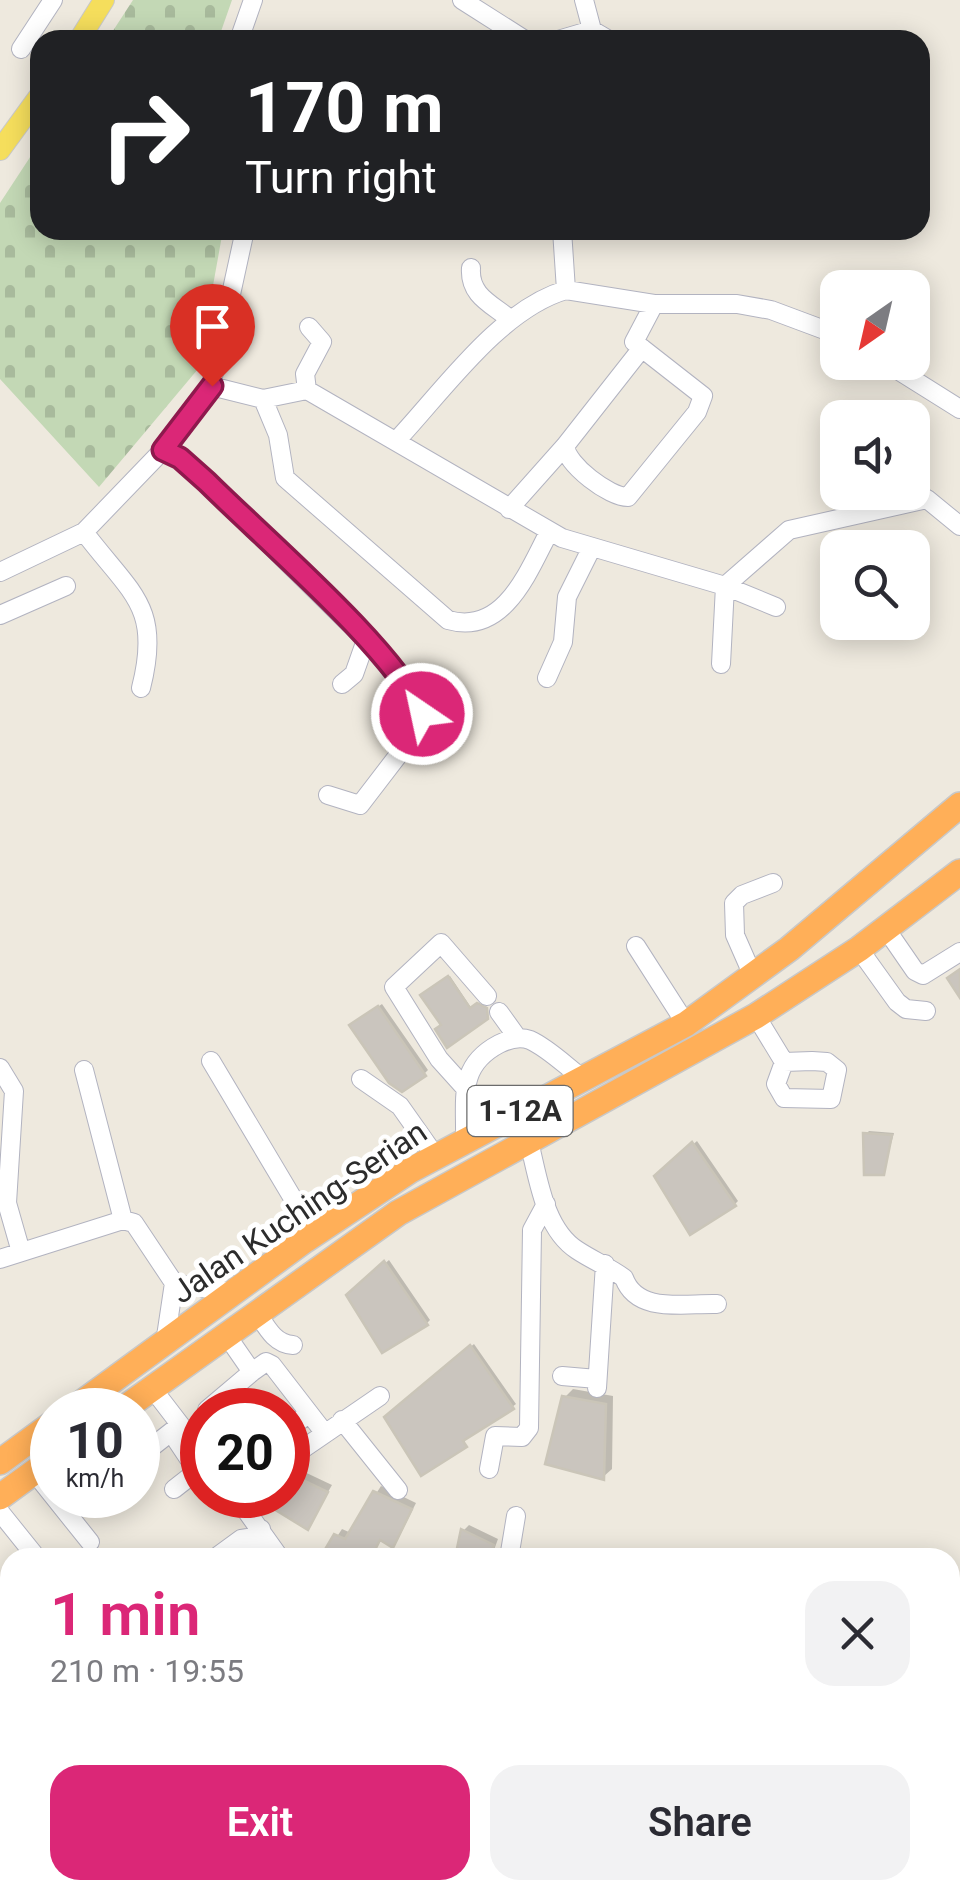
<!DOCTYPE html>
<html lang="en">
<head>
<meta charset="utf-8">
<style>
	:root { --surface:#fff; --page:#f2f2f3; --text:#2b2b33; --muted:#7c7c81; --accent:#db2777 }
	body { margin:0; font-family:Roboto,sans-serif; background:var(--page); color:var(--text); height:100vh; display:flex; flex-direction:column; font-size:38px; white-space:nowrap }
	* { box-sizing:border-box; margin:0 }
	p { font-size:32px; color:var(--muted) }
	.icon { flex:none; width:55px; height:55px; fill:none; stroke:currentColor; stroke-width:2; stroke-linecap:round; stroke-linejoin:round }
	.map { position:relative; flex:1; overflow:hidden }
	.panel { position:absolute; left:0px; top:1548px; width:960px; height:352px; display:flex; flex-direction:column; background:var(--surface); border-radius:30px 30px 0 0; box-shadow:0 5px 25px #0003 }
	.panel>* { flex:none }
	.hud { position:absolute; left:30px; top:30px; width:900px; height:210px; border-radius:30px; box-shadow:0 5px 25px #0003; background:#202124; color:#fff; overflow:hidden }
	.needle { width:65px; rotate:214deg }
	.controls { position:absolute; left:820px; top:270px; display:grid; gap:20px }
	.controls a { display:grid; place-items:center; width:110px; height:110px; border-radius:20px; background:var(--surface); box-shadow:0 5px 25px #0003; font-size:50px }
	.speed { position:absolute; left:30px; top:1388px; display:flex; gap:20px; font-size:50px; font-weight:700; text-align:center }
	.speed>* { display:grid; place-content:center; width:130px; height:130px; border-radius:50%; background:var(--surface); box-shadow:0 5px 25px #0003; line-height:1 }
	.speed small { font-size:25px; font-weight:400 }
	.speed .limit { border:15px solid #d22; background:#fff; color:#111 }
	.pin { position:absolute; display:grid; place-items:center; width:85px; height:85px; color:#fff; margin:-102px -42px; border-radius:50% 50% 50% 0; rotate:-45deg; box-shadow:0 0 10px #0007 }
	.pin .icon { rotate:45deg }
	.me { position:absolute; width:110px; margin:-55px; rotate:326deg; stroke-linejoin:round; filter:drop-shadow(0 0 8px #0008) }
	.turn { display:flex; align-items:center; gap:35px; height:210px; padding:0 50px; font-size:45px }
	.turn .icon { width:130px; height:130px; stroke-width:2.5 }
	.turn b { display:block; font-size:70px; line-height:85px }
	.round { display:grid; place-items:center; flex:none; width:105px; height:105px; border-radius:30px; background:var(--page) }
	.overview { display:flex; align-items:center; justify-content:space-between; height:170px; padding:0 50px }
	h1 { font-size:60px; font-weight:600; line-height:75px; color:var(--accent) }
	.action { display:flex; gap:20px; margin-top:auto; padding:20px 50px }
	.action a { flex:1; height:115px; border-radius:30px; background:var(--accent); color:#fff; font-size:40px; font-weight:600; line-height:115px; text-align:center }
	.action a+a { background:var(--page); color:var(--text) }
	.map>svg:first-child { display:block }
</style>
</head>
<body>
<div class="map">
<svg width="960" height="1899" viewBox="0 0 960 1899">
	<defs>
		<pattern id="cemetery-stones" width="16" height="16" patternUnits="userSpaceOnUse" patternTransform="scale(2.5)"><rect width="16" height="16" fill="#c3d8b5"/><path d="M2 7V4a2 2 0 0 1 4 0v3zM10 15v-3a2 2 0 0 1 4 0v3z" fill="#a8ba9c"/></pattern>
	</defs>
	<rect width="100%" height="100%" fill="#eee9de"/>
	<path fill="url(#cemetery-stones)" d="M 133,0 L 232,0 L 218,40 L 107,40 Z
		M 40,142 L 40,230 L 223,230 L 198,369 L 99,487 L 0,379 L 0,203 Z"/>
	<path fill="#0003" d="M 450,976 L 472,1009 L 480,1004 L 487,1007 L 488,1015 L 447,1044 L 444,1025 L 423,995 Z
		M 382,1004 L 428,1070 L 424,1074 L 356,1022 Z
		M 869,1131 L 894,1133 L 883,1173 L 866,1134 Z
		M 697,1141 L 738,1201 L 735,1204 L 657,1176 Z
		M 389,1260 L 430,1320 L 427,1323 L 349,1295 Z
		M 474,1344 L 516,1404 L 512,1407 L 465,1436 L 465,1445 L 388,1417 Z
		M 573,1389 L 613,1396 L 612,1469 L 603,1477 L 564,1398 Z
		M 296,1468 L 332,1485 L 308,1527 L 278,1495 L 288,1495 L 288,1479 Z
		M 381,1486 L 416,1503 L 398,1539 L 392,1545 L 382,1538 L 373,1555 L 377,1558 L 323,1558 L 342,1529 L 351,1533 Z
		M 469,1525 L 498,1539 L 491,1558 L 458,1558 L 463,1531 Z
		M 555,1549 L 573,1558 L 549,1558 Z
		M 138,1890 L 257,1890 L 240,1899 L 140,1899 Z
		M 510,1890 L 516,1899 L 490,1899 L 492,1897 Z
		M 539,1890 L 570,1890 L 574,1896 L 542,1899 Z"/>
	<path fill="#cac5be" stroke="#cac5b8" stroke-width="2.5" d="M 960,969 L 960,998 L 947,978 Z
		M 448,976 L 470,1008 L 477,1003 L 487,1008 L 488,1019 L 447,1048 L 435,1029 L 441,1025 L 420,995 Z
		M 378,1006 L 426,1076 L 402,1092 L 389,1083 L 349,1025 Z
		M 863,1133 L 892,1135 L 884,1175 L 864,1175 Z
		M 692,1142 L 736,1206 L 690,1235 L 654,1176 Z
		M 384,1261 L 428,1325 L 382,1353 L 346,1295 Z
		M 470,1345 L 514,1409 L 463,1441 L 467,1447 L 421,1476 L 384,1417 Z
		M 562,1396 L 606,1404 L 604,1480 L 545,1464 Z
		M 288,1473 L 328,1492 L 308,1530 L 269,1506 L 275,1495 L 288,1495 Z
		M 373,1491 L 412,1509 L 393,1548 L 380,1540 L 371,1558 L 320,1558 L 334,1534 L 345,1539 Z
		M 461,1529 L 494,1545 L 489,1558 L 455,1558 Z"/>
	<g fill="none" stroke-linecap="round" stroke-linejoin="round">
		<g stroke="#b2b3c0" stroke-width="20">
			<path id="minor" d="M 462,0 L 525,40
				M 584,0 L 592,30
				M 239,40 L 253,0
				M 558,40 L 592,30 L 609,40
				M 21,49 L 53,0
				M 471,268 C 469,296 492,304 511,320
				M 566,290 L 654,304 L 737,304 L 771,310 L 838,335
				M 885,362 L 960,409
				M 211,386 L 263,399 L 307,390 L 562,538 L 725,586 L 789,530 L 927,499 L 960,526
				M 307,390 L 305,374 L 322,342 L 309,327
				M 263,399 L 278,435 L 285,478 L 448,620 C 504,636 528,572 549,532
				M 397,440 C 443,391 500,309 566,290 L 562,230
				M 565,446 C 567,465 609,497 628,497 L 697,412 L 703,396 L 634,342 L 654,304
				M 163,450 L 180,458 L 207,483 L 366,640 L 414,697 L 422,715 L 419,728 L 360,805 L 328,795
				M 509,509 L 565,446 L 642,348
				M 84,532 C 131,594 162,606 141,688
				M 0,572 L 84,532 L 163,450 L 211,386 L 245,230
				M 0,615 L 66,586
				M 721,664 L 725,586 L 776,607
				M 547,678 L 563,642 L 567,597 L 592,547
				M 342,684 L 354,674 L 366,640
				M 886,929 L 915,971 L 923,975 L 960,952
				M 636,946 L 686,1024
				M 859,949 L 897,1002 L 906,1009 L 926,1011
				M 753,976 L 735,935 L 734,903 L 742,895 L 773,883
				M 499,1012 L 517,1037
				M 756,1016 L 784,1062
				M 211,1061 L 295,1202 L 305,1240
				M 812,1061 L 827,1062 L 837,1070 L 831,1099 L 784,1098 L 776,1084 L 784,1062 Z
				M 0,1068 L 14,1091 L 7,1203 L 21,1252
				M 84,1070 L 123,1220
				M 361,1079 L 400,1106 L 436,1157
				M 466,1089 L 439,1059 L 394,987 L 441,943 L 487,996
				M 528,1138 C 538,1175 543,1228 577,1250 C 592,1260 609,1267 624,1278 C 637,1314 684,1303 717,1304
				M 465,1141 C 466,1099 457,1066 499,1044 C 509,1039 519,1036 530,1040 C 548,1048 566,1066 582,1078
				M 0,1259 L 123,1220 L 134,1223 L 174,1283 L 165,1343
				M 174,1283 L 234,1293
				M 256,1311 C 266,1326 274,1344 293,1345
				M 252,1372 L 266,1362 L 272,1365 L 323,1431
				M 562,1376 L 597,1379
				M 152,1388 L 202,1453
				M 597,1388 L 605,1264
				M 207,1410 L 252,1372 L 225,1333
				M 342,1420 L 398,1490
				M 288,1430 L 309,1413
				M 138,1448 L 148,1450 L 180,1425
				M 288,1459 L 380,1396
				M 489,1469 L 495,1436 L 522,1437 L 529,1428 L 532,1230 L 546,1204
				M 34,1472 L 90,1542
				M 174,1489 L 197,1471 L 177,1441
				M 235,1495 L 280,1558
				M 0,1512 L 37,1558
				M 215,1558 L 241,1539 L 255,1537 L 261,1529
				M 249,1558 L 255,1537
				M 509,1558 L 516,1516
				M 954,1703 L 960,1707
				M 950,1749 L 960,1751
				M 719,1890 L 725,1899
				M 649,1899 L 680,1890
				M 746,1899 L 827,1891"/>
		</g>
		<g stroke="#c8c8c8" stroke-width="22">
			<path id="major" d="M 79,40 L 104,0
				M 0,150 L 40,95"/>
		</g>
		<g stroke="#c8c8c8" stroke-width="28">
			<path id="highway" d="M 72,1410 L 305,1240 L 409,1171 L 686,1024 L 789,949 L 960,805
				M 122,1410 L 398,1213 L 756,1016 L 859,949 L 960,872
				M 0,1462 L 52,1424
				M 0,1497 L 52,1459"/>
		</g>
		<use href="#minor" stroke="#fff" stroke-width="18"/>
		<use href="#major" stroke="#f5de5c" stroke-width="20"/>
		<use href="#highway" stroke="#ffaf58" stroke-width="25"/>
	</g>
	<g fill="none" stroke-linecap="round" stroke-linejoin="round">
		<g stroke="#8e194d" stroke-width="25">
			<path id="route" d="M 212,386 L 163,450 L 180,458 L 207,482 C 261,536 395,650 422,714"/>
		</g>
		<use href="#route" stroke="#db2777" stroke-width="18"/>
	</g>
	<g text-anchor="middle" stroke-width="10" stroke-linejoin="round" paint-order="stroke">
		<rect fill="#fff" stroke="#6b6b6b" stroke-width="2.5" x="467.5" y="1086" width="105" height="50" rx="8"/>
		<g font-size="30" font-weight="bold" fill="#2c2c2c">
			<text x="520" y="1121">1-12A</text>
		</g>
		<g font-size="32" fill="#2c2c2c" stroke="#fff">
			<text transform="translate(299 1212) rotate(-34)" y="11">Jalan Kuching-Serian</text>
		</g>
	</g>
</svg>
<div class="controls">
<a><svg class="needle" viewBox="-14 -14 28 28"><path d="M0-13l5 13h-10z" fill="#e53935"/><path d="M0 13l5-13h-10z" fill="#7c7c81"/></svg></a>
<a><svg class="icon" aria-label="sound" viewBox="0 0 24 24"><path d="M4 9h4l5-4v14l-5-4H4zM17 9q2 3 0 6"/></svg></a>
<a><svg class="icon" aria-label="search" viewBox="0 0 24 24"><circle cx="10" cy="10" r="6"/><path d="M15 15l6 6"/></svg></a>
</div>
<div class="speed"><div>10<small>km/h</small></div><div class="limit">20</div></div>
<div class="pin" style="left:212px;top:386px;background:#d93025"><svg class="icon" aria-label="arrive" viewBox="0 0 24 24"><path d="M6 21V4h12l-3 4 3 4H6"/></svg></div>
<svg class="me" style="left:422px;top:714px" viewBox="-20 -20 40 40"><circle r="17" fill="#db2777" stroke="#fff" stroke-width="3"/><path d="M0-11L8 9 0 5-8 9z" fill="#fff"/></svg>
<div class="hud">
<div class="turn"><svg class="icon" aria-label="right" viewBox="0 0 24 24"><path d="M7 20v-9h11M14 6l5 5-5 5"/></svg><div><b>170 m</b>Turn right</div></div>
</div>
<section class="panel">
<div class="overview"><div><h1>1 min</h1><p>210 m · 19:55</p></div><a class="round"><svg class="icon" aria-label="close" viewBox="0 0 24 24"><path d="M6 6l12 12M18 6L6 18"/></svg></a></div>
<div class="action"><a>Exit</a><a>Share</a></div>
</section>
</div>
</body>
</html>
